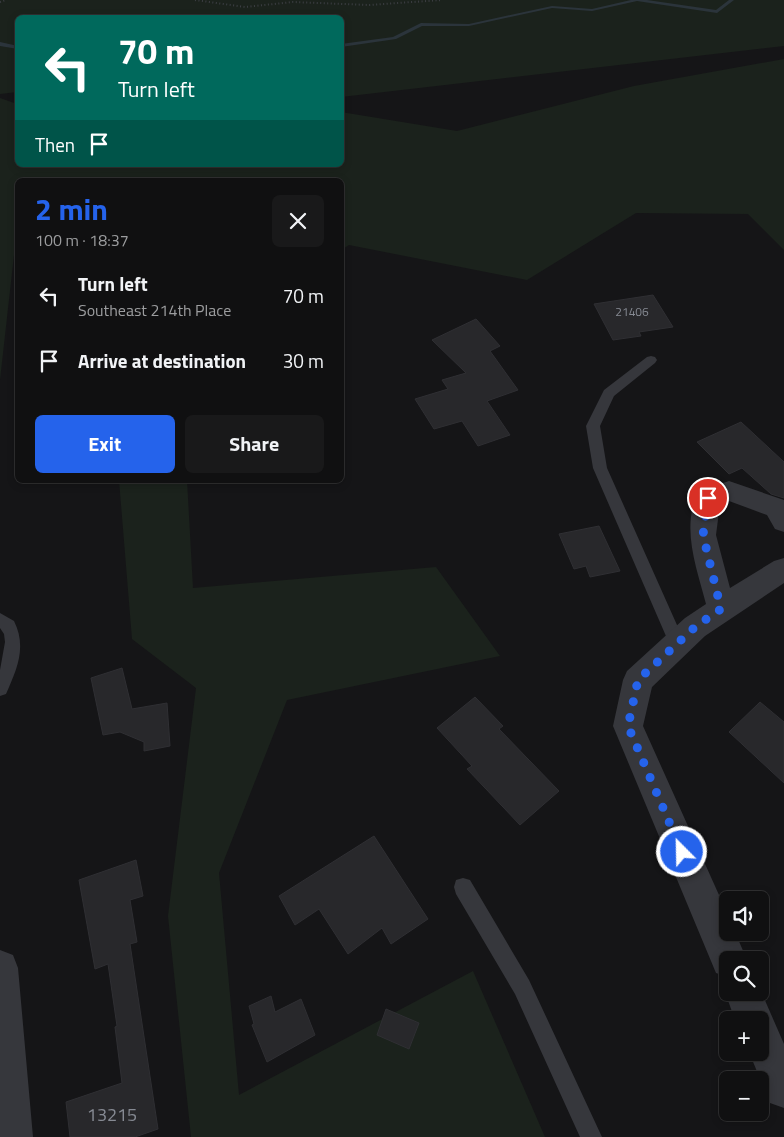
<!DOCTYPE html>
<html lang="en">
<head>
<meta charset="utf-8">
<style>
	:root { --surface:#101011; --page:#19191a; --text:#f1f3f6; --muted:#9c9d9f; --line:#303031; --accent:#2563eb }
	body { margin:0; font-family:"Titillium Web",sans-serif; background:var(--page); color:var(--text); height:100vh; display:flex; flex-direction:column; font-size:19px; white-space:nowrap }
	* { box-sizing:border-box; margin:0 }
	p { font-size:16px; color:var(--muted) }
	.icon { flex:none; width:28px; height:28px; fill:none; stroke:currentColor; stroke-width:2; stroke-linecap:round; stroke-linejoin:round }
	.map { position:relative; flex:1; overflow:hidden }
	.panel { position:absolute; left:15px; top:178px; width:329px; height:305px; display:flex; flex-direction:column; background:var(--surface); border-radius:8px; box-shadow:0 2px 8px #0003,0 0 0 1px var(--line) }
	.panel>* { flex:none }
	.top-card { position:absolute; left:15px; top:15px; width:329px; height:152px; border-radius:8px; box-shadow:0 2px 8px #0003,0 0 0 1px var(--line); background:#00695c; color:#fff; overflow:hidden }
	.controls { position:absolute; left:719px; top:891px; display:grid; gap:10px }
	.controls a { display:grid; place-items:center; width:50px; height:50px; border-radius:8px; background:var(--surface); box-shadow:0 2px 8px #0003,0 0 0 1px var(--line); font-size:25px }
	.pin { position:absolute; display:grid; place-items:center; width:42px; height:42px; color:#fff; margin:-21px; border:2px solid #fff; border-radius:50%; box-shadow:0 1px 5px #0007 }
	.me { position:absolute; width:55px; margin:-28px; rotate:337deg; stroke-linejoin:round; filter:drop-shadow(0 0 4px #0008) }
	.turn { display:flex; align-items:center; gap:18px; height:105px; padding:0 20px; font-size:22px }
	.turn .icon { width:65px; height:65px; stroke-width:2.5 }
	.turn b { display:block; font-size:35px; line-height:42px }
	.then { display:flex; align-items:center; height:48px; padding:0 20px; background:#0003; gap:10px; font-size:19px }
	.round { display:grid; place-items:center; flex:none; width:52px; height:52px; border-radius:8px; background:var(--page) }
	.overview { display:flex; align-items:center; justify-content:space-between; height:85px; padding:0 20px }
	h1 { font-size:30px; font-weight:700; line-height:38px; color:var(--accent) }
	.action { display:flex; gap:10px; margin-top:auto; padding:10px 20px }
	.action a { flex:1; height:58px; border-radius:8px; background:var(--accent); color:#fff; font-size:20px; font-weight:700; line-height:58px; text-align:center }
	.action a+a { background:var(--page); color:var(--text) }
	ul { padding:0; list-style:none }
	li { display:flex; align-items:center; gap:15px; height:65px; padding:0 20px }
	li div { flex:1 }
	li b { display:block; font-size:19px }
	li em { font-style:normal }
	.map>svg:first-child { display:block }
</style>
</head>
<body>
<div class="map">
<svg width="784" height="1137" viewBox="0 0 784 1137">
	<rect width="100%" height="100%" fill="#151517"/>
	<path fill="#1b221c" d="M 0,0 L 784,0 L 784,46 L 341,97 L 341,18 L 18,18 L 17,92 L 0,94 Z
		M 784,59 L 784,250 L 748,214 L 636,213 L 527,280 L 349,245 L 341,250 L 341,180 L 18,180 L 17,254 L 14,255 L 0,380 L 0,98 L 17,104 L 18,165 L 341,165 L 341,112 L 457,131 L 634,86 Z
		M 119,480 L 187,480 L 193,588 L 436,567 L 500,656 L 287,700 L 219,873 L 239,1095 L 473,971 L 545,1137 L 191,1137 L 168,916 L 196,688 L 132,639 Z"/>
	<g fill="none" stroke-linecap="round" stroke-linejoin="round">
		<path fill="#2b343b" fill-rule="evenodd" d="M 631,0 L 647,0 L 716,10 L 729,0 L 734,0 L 717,13 L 637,1 L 592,11 L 552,8 L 469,26 L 422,26 L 396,39 L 341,47 L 341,44 L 393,37 L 421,23 L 469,24 L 552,6 L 592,9 Z
			M 0,42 L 18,46 L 18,49 L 0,46 Z"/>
	</g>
	<path fill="#28282b" stroke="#2f2f33" d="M 653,295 L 673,327 L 639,332 L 641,336 L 613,340 L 594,304 Z
		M 476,319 L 500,346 L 490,351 L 518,390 L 487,401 L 510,435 L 478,446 L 462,421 L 434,429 L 415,399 L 448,389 L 442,380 L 466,373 L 432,340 Z
		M 741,422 L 784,462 L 784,498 L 771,494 L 742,468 L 729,474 L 697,442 Z
		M 599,526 L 620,571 L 590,577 L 586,566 L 574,569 L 559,534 Z
		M 122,668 L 132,709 L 167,703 L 170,746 L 144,751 L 144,742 L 120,732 L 103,735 L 91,678 Z
		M 475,697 L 503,726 L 499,729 L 559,791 L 520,825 L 467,769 L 472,766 L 437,728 Z
		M 760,702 L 784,722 L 784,783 L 729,732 Z
		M 374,836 L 428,919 L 391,944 L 382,928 L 348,954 L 319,909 L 295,925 L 279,896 Z
		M 136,860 L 143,896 L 130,900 L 137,942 L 130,944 L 158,1129 L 135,1137 L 70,1137 L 66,1102 L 122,1083 L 115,1027 L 117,1026 L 108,964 L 95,969 L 79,880 Z
		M 271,996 L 275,1012 L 301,999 L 315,1035 L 267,1062 L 252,1025 L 254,1024 L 249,1006 Z
		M 386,1009 L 419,1023 L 409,1049 L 377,1035 Z"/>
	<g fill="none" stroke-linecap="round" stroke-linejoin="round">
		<path stroke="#3c3e43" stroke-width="2" stroke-dasharray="1 2.5" stroke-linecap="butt" d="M 195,0 L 245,7 L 293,2 L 369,5 L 442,0
			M 0,2 L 6,0"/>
		<path fill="#36373c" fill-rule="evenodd" d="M 651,356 L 655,357 L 657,360 L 655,363 L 614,396 L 600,426 L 607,468 L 685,643 L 683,648 L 677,650 L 671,648 L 669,643 L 593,468 L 586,426 L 604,390 L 647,357 Z
			M 0,613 L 14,621 C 27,647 17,669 6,694 L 0,696 L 0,670 L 5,642 L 4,634 L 0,628 Z
			M 463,878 L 470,880 L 529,980 L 602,1137 L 580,1137 L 515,994 L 456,894 L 454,887 L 456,880 Z"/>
		<path fill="#36373c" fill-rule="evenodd" d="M 729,481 L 784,500 L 784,532 L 775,529 L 767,515 L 729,501 L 720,504 L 716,535 L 730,588 L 774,561 L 784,558 L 784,583 L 705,636 L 652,687 L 643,726 L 728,915 L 728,932 L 735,932 L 747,960 L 728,960 L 728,977 L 716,973 L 613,726 L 623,680 L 627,671 L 685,618 L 706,604 C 697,569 680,526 699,491 Z
			M 0,950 L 13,955 L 18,968 L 33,1137 L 0,1137 Z
			M 728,985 L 728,992 L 760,992 L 760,989 L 784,1044 L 784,1108 L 770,1103 L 749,1052 L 760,1052 L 760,1020 L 735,1020 L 725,992 Z"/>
	</g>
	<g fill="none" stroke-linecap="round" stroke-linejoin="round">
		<path stroke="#2563eb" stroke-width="9" stroke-dasharray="0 16.2" d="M 682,852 L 628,726 L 638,680 L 695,627 L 721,609 L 703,535 L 708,498"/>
	</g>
	<g text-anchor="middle" stroke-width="5" stroke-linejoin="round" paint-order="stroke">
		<g font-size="12" fill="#868a93">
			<text x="632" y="316">21406</text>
		</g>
		<g font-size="18" fill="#868a93">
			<text x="112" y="1121">13215</text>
		</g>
	</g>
</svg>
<div class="controls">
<a><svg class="icon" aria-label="sound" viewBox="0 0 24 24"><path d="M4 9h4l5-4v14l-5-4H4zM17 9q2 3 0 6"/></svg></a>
<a><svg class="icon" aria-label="search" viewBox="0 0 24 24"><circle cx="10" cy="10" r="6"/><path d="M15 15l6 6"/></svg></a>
<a>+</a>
<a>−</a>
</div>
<div class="pin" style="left:708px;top:498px;background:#d93025"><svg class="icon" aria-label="arrive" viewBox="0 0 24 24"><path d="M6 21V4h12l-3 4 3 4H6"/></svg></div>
<svg class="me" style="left:682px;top:852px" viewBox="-20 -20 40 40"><circle r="17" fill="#2563eb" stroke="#fff" stroke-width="3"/><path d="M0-11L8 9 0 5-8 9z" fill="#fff"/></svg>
<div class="top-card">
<div class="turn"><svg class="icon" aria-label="left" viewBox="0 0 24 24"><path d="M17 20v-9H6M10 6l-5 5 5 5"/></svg><div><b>70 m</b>Turn left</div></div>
<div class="then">Then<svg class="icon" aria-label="arrive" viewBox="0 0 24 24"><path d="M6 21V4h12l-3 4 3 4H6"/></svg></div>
</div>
<section class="panel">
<div class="overview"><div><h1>2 min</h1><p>100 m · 18:37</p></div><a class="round"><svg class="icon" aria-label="close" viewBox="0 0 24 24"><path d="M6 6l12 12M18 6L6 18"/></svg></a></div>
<ul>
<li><svg class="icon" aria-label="left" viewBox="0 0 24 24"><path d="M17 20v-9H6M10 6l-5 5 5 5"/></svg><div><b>Turn left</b><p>Southeast 214th Place</p></div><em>70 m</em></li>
<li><svg class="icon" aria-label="arrive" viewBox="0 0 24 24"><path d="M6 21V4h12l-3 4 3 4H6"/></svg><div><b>Arrive at destination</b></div><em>30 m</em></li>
</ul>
<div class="action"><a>Exit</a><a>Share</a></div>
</section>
</div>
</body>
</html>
